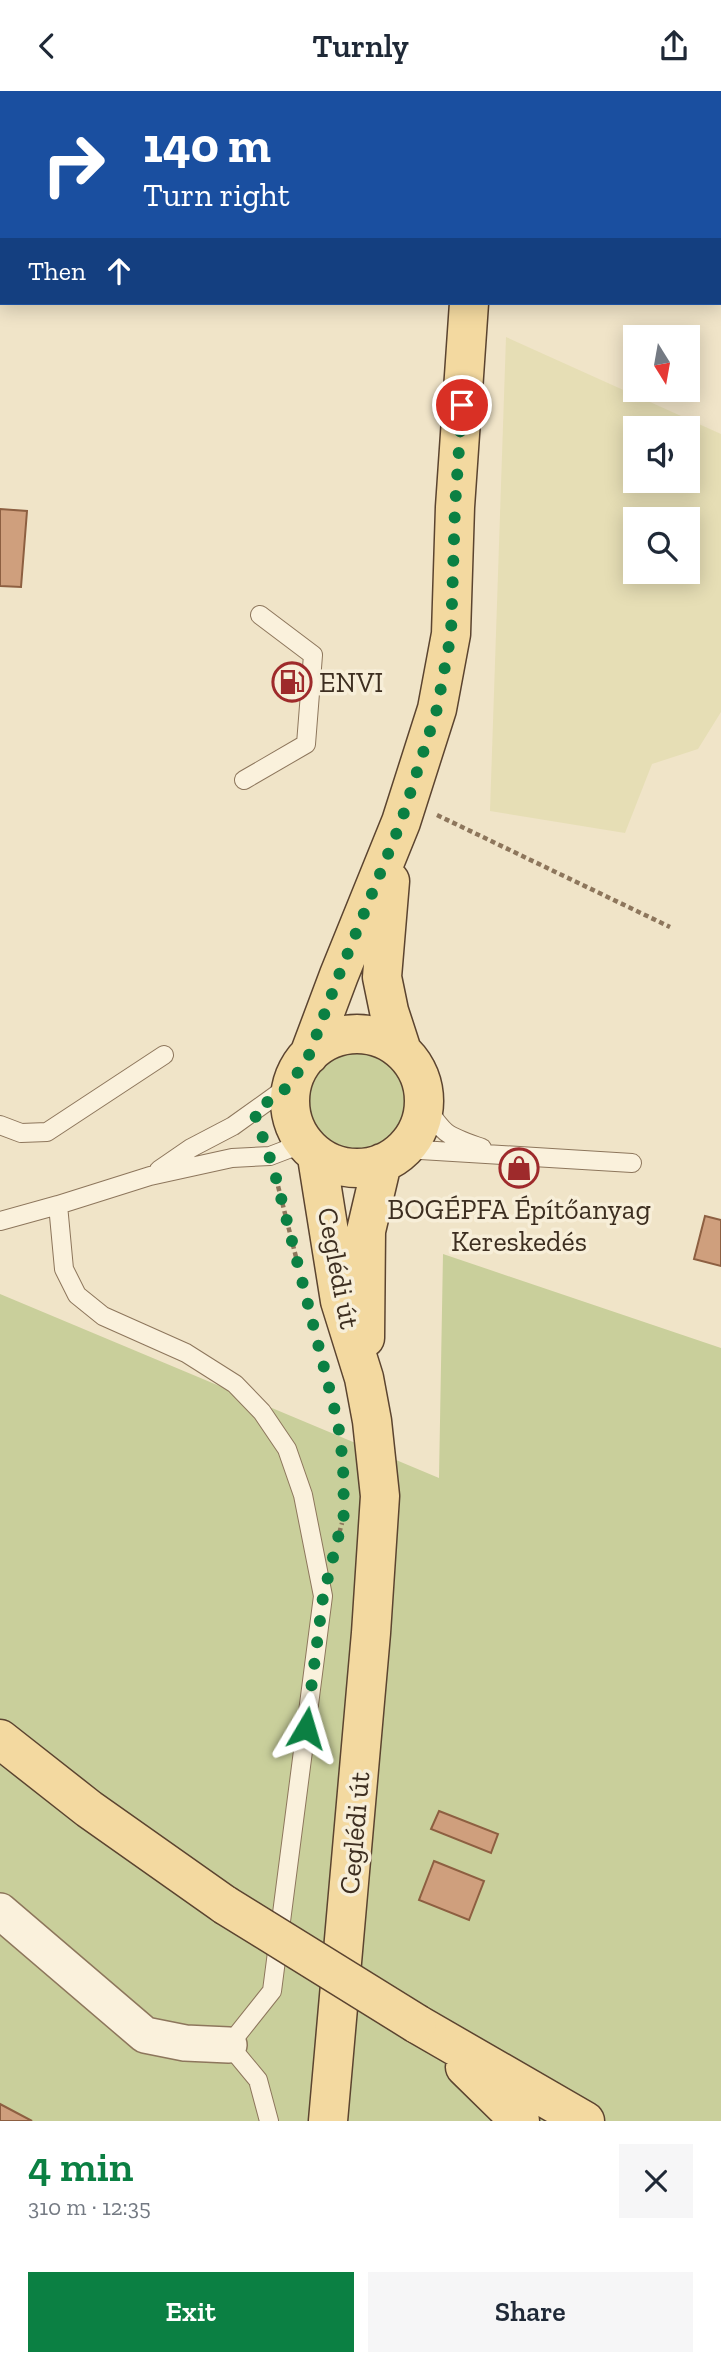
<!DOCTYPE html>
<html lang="en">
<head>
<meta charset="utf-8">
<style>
	:root { --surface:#fff; --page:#f6f6f7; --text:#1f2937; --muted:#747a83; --accent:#0b8043 }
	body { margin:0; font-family:"Zilla Slab",serif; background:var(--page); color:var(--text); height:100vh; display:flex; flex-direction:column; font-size:26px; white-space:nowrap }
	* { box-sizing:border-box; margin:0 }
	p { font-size:23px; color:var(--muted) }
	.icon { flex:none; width:38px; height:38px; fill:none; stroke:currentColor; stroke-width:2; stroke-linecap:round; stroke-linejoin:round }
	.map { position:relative; height:2030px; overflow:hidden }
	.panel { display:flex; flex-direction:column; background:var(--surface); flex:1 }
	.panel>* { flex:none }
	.banner { position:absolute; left:0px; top:0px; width:721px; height:214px; box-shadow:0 4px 18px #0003; background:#1a4fa0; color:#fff; overflow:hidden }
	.needle { width:46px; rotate:169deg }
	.controls { position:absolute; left:623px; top:234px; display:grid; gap:14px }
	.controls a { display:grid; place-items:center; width:77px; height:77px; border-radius:0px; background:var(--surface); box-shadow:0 4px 18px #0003; font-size:35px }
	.pin { position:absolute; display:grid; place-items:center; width:60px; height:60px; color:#fff; margin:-30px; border:4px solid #fff; border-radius:50%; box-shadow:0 2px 7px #0007 }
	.me { position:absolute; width:77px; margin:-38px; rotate:7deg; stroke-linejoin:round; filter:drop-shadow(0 0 5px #0008) }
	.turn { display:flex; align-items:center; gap:24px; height:147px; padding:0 28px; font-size:32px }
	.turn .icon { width:91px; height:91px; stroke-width:2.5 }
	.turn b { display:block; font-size:49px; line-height:60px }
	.then { display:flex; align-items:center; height:66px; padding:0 28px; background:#0003; gap:14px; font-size:26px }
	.round { display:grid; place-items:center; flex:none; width:74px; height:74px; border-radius:0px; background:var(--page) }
	.summary { display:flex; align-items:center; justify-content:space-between; height:119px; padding:0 28px }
	h1 { font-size:42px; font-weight:600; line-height:52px; color:var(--accent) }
	.cta { display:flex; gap:14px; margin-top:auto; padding:14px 28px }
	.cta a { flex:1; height:80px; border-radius:0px; background:var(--accent); color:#fff; font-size:28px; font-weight:600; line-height:80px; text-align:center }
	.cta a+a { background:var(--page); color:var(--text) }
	header { display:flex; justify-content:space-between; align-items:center; height:91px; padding:0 28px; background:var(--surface); font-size:32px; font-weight:600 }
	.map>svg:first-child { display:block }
</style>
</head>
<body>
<header><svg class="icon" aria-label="back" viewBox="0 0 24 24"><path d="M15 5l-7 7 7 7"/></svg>Turnly<svg class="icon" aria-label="share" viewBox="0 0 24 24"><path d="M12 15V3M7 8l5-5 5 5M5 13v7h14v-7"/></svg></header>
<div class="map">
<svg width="721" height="2030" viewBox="0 0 721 2030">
	<rect width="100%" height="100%" fill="#f0e4c8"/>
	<path fill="#e6deb5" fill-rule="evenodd" d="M 491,0 L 721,0 L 721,86 L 719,2 Z
		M 506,246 L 721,343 L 721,621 L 698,658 L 652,673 L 625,742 L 490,720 ZM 635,338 L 688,338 L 688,390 L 635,390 ZM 635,429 L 688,429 L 688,481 L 635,481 Z"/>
	<path fill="#c9cf9b" d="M307 1010a52 52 0 1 1 104 0a52 52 0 1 1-104 0Z
		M 443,1163 L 721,1257 L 721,2030 L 0,2030 L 0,1203 L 439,1387 Z"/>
	<path fill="#cf9f7d" stroke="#8d5f41" stroke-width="2" d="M 0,418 L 27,420 L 21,496 L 0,495 Z
		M 705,1125 L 721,1129 L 721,1175 L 694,1168 Z
		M 439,1720 L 498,1743 L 491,1762 L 431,1738 Z
		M 434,1770 L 484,1790 L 469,1829 L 419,1809 Z
		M 0,2013 L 32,2030 L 0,2030 Z"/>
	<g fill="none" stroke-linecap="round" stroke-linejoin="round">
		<g stroke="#8d765c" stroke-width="20">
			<path id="service" d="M 244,689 L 306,653 L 313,564 L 260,524
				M 424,1013 C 445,1045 446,1044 482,1057
				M 0,1034 L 21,1042 L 47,1041 L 164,964
				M 404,1058 L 632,1072
				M 159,1079 L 191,1057 L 233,1035 L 293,992
				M 58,1114 L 64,1178 L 77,1204 L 103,1225 L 186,1262 L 235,1293 L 262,1321 L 287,1358 L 303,1404 L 323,1505 L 272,1900 L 229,1954 L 258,1989 L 269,2030
				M 0,1130 L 58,1114 L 150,1085 L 232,1067 L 270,1065 L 291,1057 L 311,1058"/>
		</g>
		<g stroke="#8d765c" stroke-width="38">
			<path id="minor" d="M 0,1820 L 145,1944 L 185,1952 L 229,1954"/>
		</g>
		<g stroke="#5b4430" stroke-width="41">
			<path id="primary" d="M 483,2 L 483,0
				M 390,790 L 382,886 L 389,920 L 402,960
				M290 1010a67 67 0 1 1 134 0a67 67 0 1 1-134 0Z
				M 309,964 L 339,884 L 401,731 L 437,618 L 451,543 L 455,416 L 469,212
				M 317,1066 L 340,1210 L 364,1287 L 372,1330 L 380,1405 L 371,1542 L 328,2030
				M 365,1247 L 366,1140 L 382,1072
				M 0,1648 L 89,1718 L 225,1814
				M 417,1933 L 585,2030
				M 465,1976 L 520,2030"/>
		</g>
		<path stroke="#8d765c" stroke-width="4.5" stroke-dasharray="5 3.5" stroke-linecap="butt" d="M 318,0 L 318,2
			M 437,724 L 670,836
			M 276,1087 L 296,1166
			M 337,1450 L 342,1432"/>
		<use href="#service" stroke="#faf1dc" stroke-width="18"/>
		<use href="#minor" stroke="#faf1dc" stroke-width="35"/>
		<use href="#primary" stroke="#f3d9a0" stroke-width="38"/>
		<g stroke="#5b4430" stroke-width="41" stroke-linecap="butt">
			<path id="primary-bridge" d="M 225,1814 L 417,1933"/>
		</g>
		<use href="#primary-bridge" stroke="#f3d9a0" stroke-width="38"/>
	</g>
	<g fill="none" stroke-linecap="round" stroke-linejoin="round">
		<path stroke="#0b8043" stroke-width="12" stroke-dasharray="0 21.6" d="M 306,1637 L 323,1506 L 344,1423 L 343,1372 L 338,1332 L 274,1079 L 254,1021 L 293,992 L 302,972 L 309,964 L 339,884 L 401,731 L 437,618 L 451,543 L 455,416 L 462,314"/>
	</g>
	<defs>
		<g id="fuel-ring" transform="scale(2.0125)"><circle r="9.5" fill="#f7eed8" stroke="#9e2a2b" stroke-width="1.5"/><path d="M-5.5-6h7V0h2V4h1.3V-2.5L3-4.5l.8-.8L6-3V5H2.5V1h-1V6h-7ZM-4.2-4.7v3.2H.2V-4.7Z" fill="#9e2a2b"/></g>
		<g id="shop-ring" transform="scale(2.0125)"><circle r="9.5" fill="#f7eed8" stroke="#9e2a2b" stroke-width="1.5"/><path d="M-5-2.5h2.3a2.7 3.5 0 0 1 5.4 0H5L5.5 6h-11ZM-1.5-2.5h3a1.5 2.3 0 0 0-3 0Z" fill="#9e2a2b"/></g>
	</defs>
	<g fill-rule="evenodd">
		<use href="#fuel-ring" x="292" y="591"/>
		<use href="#shop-ring" x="519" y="1077"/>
	</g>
	<g text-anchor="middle" stroke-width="7" stroke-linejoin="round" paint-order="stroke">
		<g font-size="28" fill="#3d2e20" stroke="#f7eed8" text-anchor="start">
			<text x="319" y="601">ENVI</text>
			<text x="519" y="1128" text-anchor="middle">BOGÉPFA Építőanyag<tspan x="519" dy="32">Kereskedés</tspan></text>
		</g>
		<g font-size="28" fill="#3d2e20" stroke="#f7eed8">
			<text transform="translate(339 1177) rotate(79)" y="10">Ceglédi út</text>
			<text transform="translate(354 1742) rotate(-85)" y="10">Ceglédi út</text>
		</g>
	</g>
</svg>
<div class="controls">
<a><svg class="needle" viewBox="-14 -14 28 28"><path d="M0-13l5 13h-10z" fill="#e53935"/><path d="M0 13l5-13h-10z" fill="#747a83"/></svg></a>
<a><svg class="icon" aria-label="sound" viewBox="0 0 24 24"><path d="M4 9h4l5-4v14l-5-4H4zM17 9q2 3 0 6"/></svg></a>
<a><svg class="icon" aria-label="search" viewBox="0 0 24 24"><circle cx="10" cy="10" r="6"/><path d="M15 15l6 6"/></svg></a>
</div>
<div class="pin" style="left:462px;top:314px;background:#d93025"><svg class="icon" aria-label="arrive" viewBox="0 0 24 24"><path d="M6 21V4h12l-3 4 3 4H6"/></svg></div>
<svg class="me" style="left:306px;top:1637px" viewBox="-20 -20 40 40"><path d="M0-17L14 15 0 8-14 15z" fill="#0b8043" stroke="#fff" stroke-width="4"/></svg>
<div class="banner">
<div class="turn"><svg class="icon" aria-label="right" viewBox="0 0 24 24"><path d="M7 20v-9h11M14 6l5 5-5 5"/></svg><div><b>140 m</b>Turn right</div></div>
<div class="then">Then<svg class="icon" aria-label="ahead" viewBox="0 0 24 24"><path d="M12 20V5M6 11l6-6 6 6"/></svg></div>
</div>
</div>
<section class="panel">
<div class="summary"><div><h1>4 min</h1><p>310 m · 12:35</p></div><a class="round"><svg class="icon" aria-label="close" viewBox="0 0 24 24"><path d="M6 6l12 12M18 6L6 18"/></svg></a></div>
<div class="cta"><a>Exit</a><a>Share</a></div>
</section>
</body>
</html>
